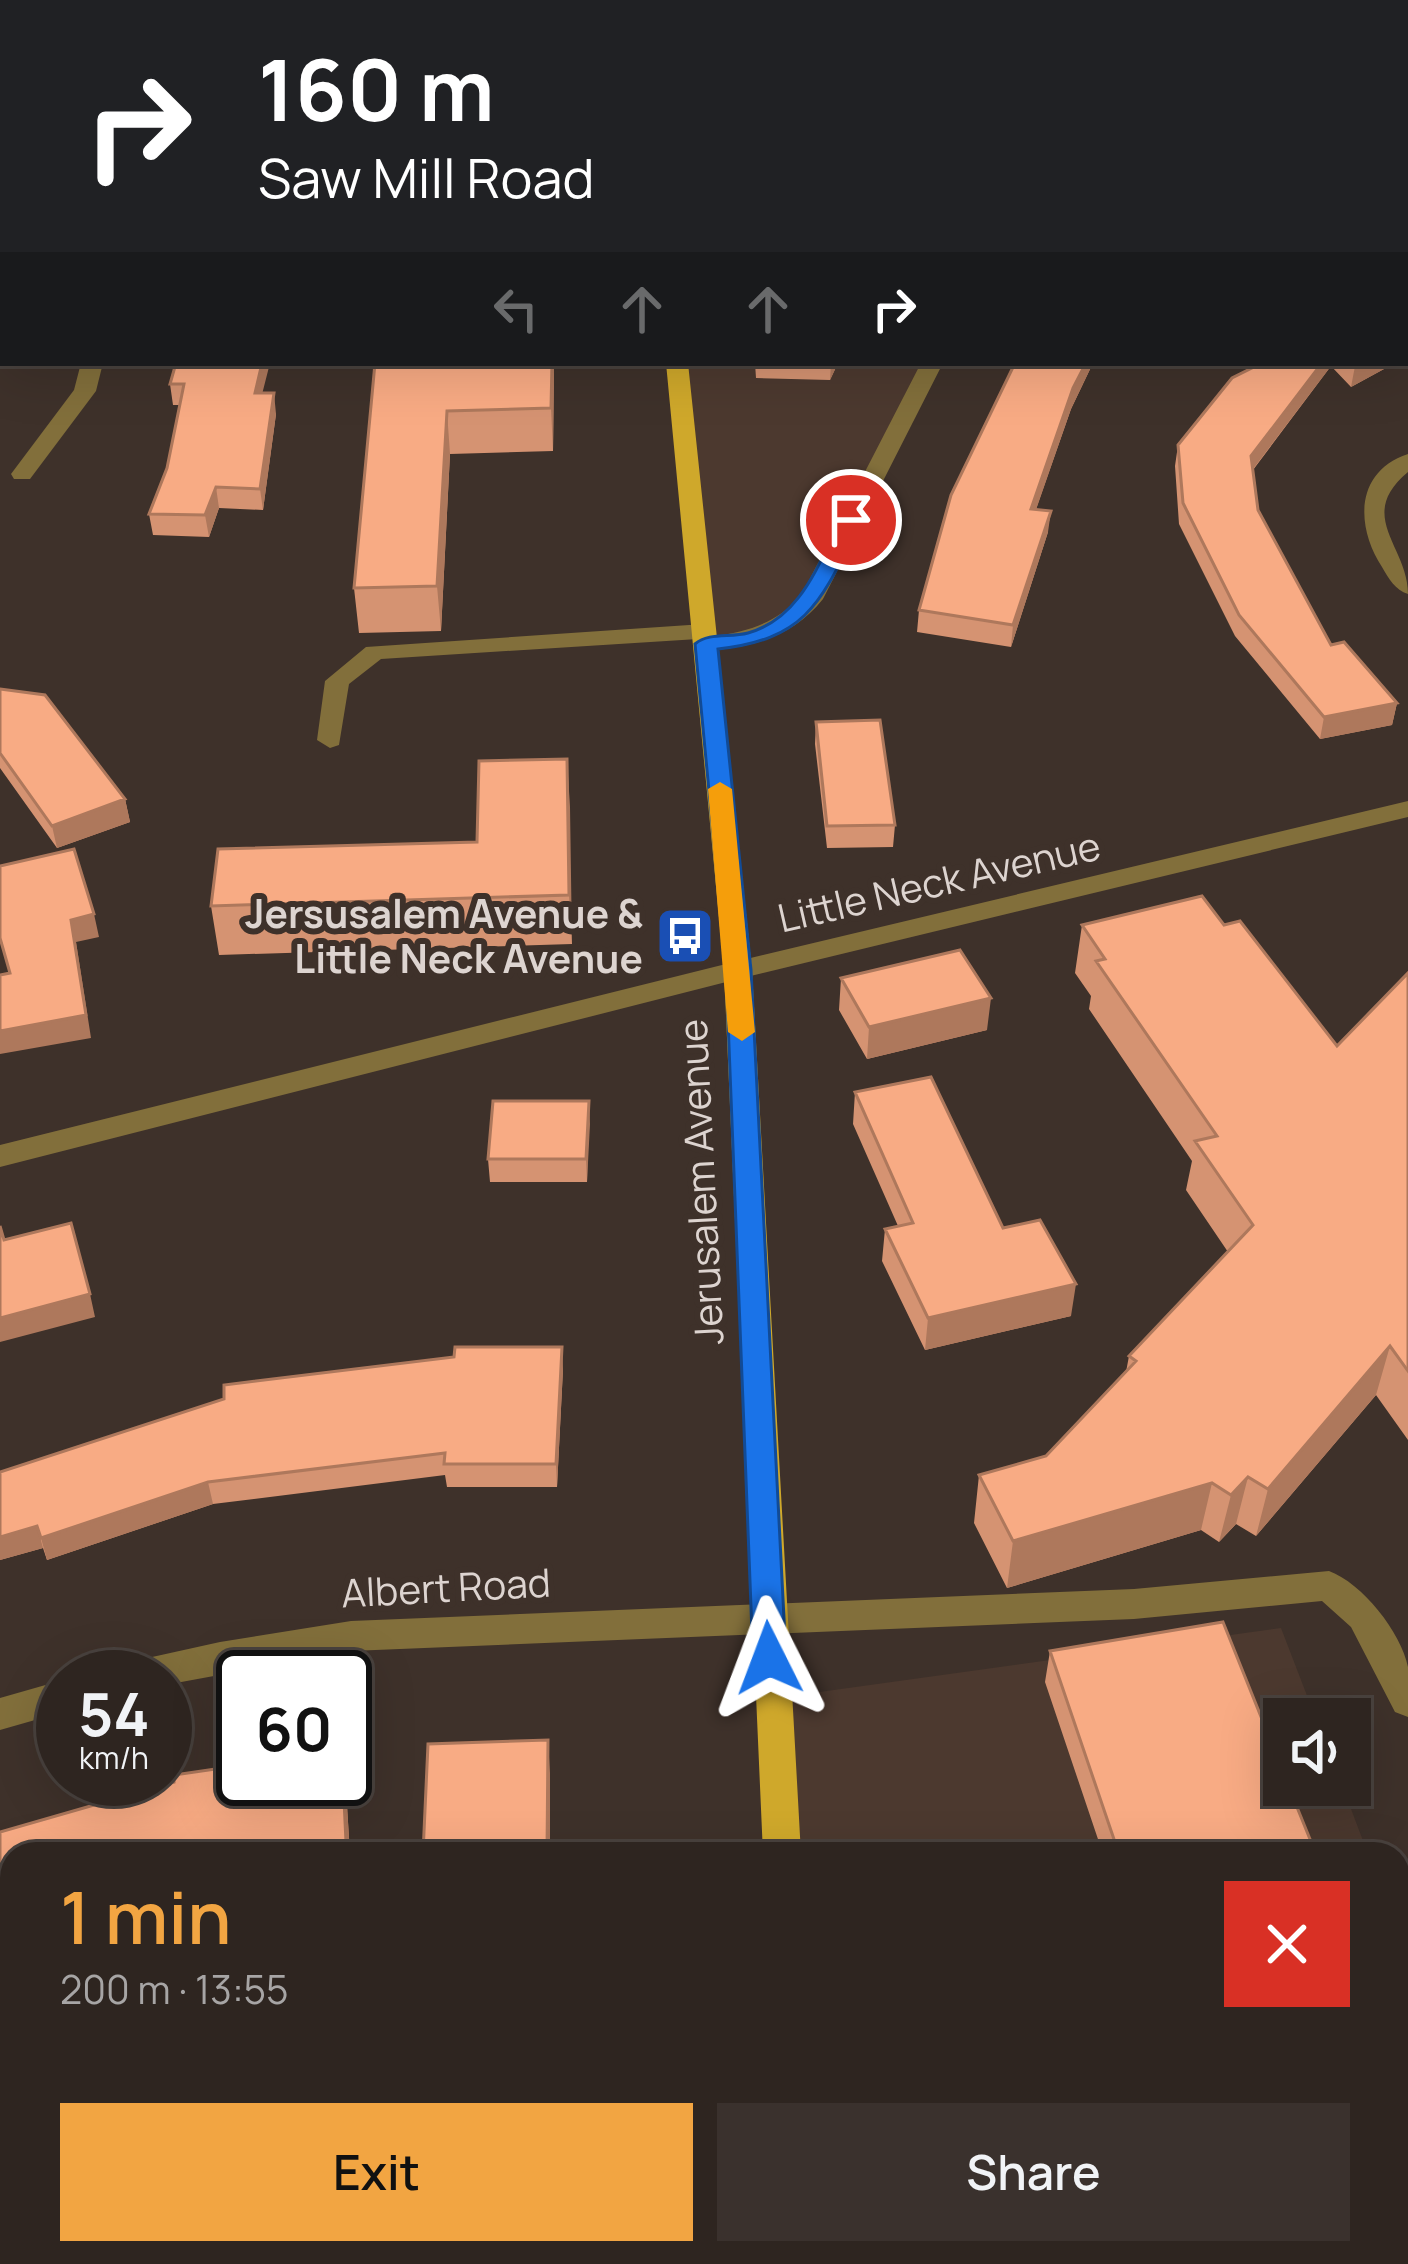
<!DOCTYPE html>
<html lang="en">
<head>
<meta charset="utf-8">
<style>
	:root { --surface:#2e2520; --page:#3a312d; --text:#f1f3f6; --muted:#a7a5a5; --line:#49423e; --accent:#f2a542 }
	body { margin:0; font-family:Manrope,sans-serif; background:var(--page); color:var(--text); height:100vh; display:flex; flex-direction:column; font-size:45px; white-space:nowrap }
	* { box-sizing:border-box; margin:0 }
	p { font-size:39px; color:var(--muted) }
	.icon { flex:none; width:66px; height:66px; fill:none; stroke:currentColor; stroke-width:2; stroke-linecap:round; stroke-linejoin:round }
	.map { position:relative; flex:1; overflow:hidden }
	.drawer { position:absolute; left:0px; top:1842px; width:1410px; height:423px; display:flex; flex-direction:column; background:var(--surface); border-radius:36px 36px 0 0; box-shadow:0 12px 48px #0002,0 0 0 3px var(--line) }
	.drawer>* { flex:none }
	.guide { position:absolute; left:0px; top:0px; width:1410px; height:366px; box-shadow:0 12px 48px #0002,0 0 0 3px var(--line); background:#202124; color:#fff; overflow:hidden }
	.fabs { position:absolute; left:1263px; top:1698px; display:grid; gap:24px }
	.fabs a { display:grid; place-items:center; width:108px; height:108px; border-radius:0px; background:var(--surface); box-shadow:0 12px 48px #0002,0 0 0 3px var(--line); font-size:60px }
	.speed { position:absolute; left:36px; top:1650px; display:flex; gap:24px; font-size:60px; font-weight:700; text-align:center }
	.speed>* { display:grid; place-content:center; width:156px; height:156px; border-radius:50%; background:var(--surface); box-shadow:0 12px 48px #0002,0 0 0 3px var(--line); line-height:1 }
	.speed small { font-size:30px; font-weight:400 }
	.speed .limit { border:6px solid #111; border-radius:18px; background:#fff; color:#111 }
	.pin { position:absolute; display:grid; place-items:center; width:102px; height:102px; color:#fff; margin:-51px; border:6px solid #fff; border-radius:50%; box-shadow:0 3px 12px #0007 }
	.me { position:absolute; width:132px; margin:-66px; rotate:357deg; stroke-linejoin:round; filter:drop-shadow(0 0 9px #0008) }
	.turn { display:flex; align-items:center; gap:42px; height:252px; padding:0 60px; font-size:54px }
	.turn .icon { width:156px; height:156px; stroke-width:2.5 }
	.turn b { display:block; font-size:84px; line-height:102px }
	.lanes { display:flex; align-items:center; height:114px; padding:0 60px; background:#0003; justify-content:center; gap:60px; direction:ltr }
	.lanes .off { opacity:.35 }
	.round { display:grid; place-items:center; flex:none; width:126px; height:126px; border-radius:0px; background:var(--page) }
	.head { display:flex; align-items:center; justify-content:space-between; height:204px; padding:0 60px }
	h1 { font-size:72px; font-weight:600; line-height:90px; color:var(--accent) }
	.primary-button { display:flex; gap:24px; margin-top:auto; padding:24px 60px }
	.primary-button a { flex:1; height:138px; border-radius:0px; background:var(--accent); color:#111; font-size:48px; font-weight:600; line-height:138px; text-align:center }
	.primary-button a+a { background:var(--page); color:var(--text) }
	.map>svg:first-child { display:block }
</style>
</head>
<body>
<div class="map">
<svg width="1408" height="2264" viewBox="0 0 1408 2264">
	<rect width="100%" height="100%" fill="#3e312a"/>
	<path fill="#4c392f" d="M 686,363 L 923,363 L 793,625 L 712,640 Z
		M 1281,1628 L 1316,1719 L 1284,1719 L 1284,1785 L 1342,1785 L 1368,1854 L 769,1854 L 769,1699 Z
		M 1398,1931 L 1408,1932 L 1408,2264 L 116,2264 L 117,2253 L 1398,2253 Z"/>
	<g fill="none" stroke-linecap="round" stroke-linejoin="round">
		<path fill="#826f3b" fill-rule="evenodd" d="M 227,0 L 243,0 L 243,3 L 227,3 Z
			M 3,303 L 3,315 L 0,316 L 0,304 Z
			M 81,363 L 103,363 L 96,391 L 30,479 L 14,479 L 11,474 L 74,390 Z
			M 921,363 L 943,363 L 823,599 C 793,637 752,647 706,651 L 694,644 L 698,639 L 381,659 L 349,684 L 339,745 L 330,748 L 317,740 L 325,681 L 366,647 L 704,624 L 713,626 L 713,636 C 748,632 776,623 801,596 Z
			M 1408,454 L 1408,472 C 1355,516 1408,546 1408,594 C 1395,590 1389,579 1382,567 C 1356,527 1354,472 1408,454 Z
			M 1408,801 L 1408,817 L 738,979 L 0,1167 L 0,1145 L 738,961 Z
			M 1329,1571 C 1362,1583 1401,1632 1408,1667 C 1408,1682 1408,1701 1408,1717 L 1395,1712 L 1351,1627 L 1322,1601 L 1134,1619 L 351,1651 L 165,1685 L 165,1677 L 116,1677 L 121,1666 L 134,1661 L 220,1642 L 351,1621 L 1134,1589 Z
			M 63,1680 L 63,1712 L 0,1730 L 0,1698 Z"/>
		<path fill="#cfa82b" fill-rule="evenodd" d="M 631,0 L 647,0 L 647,3 L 631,3 Z
			M 666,363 L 688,363 L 752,970 L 801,1854 L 763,1854 L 724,970 Z
			M 785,2253 L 829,2253 L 830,2264 L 786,2264 Z"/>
	</g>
	<path fill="#d59372" d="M 3,114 L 3,302 L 0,303 L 0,120 Z
		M 176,363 L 262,393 L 276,414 L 263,510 L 219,508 L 209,537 L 153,535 L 149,514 L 167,468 L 179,405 L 173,405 L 170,384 Z
		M 375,363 L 554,363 L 553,451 L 450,454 L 441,631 L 359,633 L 354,588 Z
		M 755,363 L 838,363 L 830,380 L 756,378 Z
		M 1015,363 L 1093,363 L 1071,409 L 1036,509 L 1048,532 L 1011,647 L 917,632 L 919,610 Z
		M 1262,363 L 1395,363 L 1351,387 L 1331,366 L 1253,470 L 1258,510 L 1331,645 L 1397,703 L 1392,725 L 1320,739 L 1235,636 L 1179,524 L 1175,466 L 1178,445 Z
		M 0,689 L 125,799 L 130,822 L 57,848 L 0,768 Z
		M 816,722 L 895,825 L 893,847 L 827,848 L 815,744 Z
		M 567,759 L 572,944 L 219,955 L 211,906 L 477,842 Z
		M 1082,925 L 1224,925 L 1337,1046 L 1408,973 L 1408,1440 L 1376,1395 L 1256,1536 L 1236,1524 L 1219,1542 L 1201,1530 L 1007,1588 L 974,1523 L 979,1475 L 1046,1456 L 1126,1372 L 1129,1356 L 1228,1252 L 1186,1190 L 1192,1161 L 1089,1009 L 1091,996 L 1075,973 Z
		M 841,978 L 987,1030 L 867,1059 L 839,1010 Z
		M 855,1092 L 1003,1228 L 1071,1316 L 925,1350 L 882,1261 L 885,1229 L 898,1226 L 853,1124 Z
		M 589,1101 L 587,1182 L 490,1182 L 488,1159 Z
		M 563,1369 L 557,1487 L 447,1487 L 445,1475 L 213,1504 L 47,1560 L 43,1548 L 0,1560 L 0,1472 Z
		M 1050,1651 L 1316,1854 L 1103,1854 L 1045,1682 Z
		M 243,1765 L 243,1779 L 345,1779 L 345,1773 L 350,1854 L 12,1854 L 12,1985 L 0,1989 L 0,1832 L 174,1782 L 174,1775 Z"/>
	<path fill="#ae785c" d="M 3,278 L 3,302 L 0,303 L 0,281 Z
		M 262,363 L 270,363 L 257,414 L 255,393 Z
		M 552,363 L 554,363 L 553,451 L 551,408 Z
		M 831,363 L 838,363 L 830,380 Z
		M 1086,363 L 1093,363 L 1071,409 L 1029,530 L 1031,509 L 1073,388 Z
		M 1322,363 L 1331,363 L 1331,366 L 1247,477 L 1251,456 Z
		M 1362,363 L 1395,363 L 1351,387 L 1355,366 Z
		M 274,393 L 276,414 L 263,510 L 260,489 Z
		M 447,411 L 450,454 L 441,631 L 437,586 Z
		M 216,487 L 219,508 L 209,537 L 205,515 Z
		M 1051,511 L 1048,532 L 1011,647 L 1013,625 Z
		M 1397,703 L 1392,725 L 1320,739 L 1324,717 Z
		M 567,759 L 570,807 L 572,944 L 569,895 Z
		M 125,799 L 130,822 L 57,848 L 52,826 Z
		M 94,914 L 99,937 L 76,942 L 91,1038 L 0,1054 L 0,1031 L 71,920 Z
		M 991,998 L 987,1030 L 867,1059 L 869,1027 Z
		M 589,1101 L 590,1124 L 587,1182 L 586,1159 Z
		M 1076,1284 L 1071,1316 L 925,1350 L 928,1318 Z
		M 90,1294 L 95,1317 L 0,1342 L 0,1318 Z
		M 1390,1346 L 1376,1395 L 1256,1536 L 1268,1489 Z
		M 562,1347 L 563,1369 L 557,1487 L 556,1464 Z
		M 1248,1477 L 1236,1524 L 1219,1542 L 1231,1495 Z
		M 208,1482 L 213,1504 L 47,1560 L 41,1538 Z
		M 1212,1483 L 1201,1530 L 1007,1588 L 1013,1541 Z
		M 37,1526 L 43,1548 L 0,1560 L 0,1537 Z
		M 548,1740 L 550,1773 L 550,1854 L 547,1854 Z
		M 345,1774 L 350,1854 L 346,1842 L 343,1779 L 345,1779 Z
		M 12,1963 L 12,1985 L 0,1989 L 0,1966 Z"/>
	<path fill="#f8ab84" stroke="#ae785c" stroke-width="3" d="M 484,0 L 547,0 L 547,3 L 484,3 Z
		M 715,0 L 821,0 L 821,3 L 715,3 Z
		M 920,0 L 985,0 L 986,3 L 920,3 Z
		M 1174,0 L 1408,0 L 1408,39 L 1407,3 L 1172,3 Z
		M 1407,50 L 1408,53 L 1408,105 L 1407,105 Z
		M 3,114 L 3,199 L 0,198 L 0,120 Z
		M 0,217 L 3,217 L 3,278 L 0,281 Z
		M 176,363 L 262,363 L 255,393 L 274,393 L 260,489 L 216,487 L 205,515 L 149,514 L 167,468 L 184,384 L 170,384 Z
		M 375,363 L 552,363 L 551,408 L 447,411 L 437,586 L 354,588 Z
		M 1015,363 L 1086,363 L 1073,388 L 1031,509 L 1051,511 L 1013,625 L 919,610 L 951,495 Z
		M 1262,363 L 1322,363 L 1251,456 L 1258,510 L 1331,645 L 1344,642 L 1397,703 L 1324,717 L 1239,615 L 1183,503 L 1178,445 L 1232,378 Z
		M 0,689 L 45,695 L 125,799 L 52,826 L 0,753 Z
		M 880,720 L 895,825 L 827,826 L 816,722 Z
		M 567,759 L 569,895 L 211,906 L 218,849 L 477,842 L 479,761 Z
		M 74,849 L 94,914 L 71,920 L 86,1015 L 0,1031 L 0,975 L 10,973 L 0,938 L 0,866 Z
		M 1202,896 L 1224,925 L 1240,921 L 1337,1046 L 1408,973 L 1408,1371 L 1390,1346 L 1268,1489 L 1248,1477 L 1231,1495 L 1212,1483 L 1013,1541 L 979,1475 L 1046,1456 L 1136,1361 L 1129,1356 L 1253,1225 L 1195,1141 L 1217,1136 L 1096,961 L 1105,959 L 1082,925 Z
		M 960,950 L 991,998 L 869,1027 L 841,978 Z
		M 931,1077 L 1003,1228 L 1040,1220 L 1076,1284 L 928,1318 L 885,1229 L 913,1223 L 855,1092 Z
		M 493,1101 L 589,1101 L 586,1159 L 488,1159 Z
		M 71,1223 L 90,1294 L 0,1318 L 0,1226 L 4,1240 Z
		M 455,1347 L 562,1347 L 556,1464 L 444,1464 L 445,1453 L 208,1482 L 41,1538 L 37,1526 L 0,1537 L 0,1472 L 224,1399 L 224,1385 L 454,1357 Z
		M 1223,1622 L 1284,1774 L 1284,1785 L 1288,1785 L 1316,1854 L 1119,1854 L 1050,1651 Z
		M 548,1740 L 547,1854 L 423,1854 L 428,1744 Z
		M 243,1765 L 243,1779 L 343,1779 L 346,1842 L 256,1854 L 12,1854 L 12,1963 L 0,1966 L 0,1832 L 174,1782 L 174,1775 Z"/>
	<path fill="#1a73e8" stroke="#114b97" stroke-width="3" d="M 851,514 L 861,520 C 823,597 811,639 718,649 L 751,970 L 786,1658 L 781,1667 L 769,1672 L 758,1667 L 753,1658 L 726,970 L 695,644 C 709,632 730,638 748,633 C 801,618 818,564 841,520 Z"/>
	<path fill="#f59e0b" d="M 720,782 L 732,789 L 755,1032 L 742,1041 L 728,1032 L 708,789 Z"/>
	<defs>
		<g id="bus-square" transform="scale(3)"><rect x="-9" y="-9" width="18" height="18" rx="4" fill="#1a4fb4" stroke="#3e312a"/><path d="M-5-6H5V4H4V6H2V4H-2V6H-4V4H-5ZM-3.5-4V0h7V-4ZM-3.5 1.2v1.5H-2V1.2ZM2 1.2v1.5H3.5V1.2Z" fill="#fff"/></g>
	</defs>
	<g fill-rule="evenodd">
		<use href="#bus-square" x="685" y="936"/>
	</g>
	<g text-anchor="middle" stroke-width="12" stroke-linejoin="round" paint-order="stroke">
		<g font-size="39" fill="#ddd4d0" stroke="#3e312a">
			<text transform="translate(939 882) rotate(-13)" y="14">Little Neck Avenue</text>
			<text transform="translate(701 1182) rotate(-93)" y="14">Jerusalem Avenue</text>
			<text transform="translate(446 1588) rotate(-3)" y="14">Albert Road</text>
		</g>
		<g font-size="39" font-weight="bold" fill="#ddd4d0" stroke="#3e312a" text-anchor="end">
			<text x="643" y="928">Jersusalem Avenue &amp;<tspan x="643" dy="45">Little Neck Avenue</tspan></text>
		</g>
	</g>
</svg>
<div class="fabs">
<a><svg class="icon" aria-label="sound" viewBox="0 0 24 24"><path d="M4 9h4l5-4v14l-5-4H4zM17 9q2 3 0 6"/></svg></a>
</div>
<div class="speed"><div>54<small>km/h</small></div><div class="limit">60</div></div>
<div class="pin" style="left:851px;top:520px;background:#d93025"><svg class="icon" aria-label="arrive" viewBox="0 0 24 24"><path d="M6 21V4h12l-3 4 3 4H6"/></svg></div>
<svg class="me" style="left:769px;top:1658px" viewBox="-20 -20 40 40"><path d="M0-17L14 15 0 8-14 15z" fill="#1a73e8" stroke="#fff" stroke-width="4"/></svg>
<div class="guide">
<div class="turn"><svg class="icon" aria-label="right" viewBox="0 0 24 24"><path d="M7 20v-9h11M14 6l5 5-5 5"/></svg><div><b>160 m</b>Saw Mill Road</div></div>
<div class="lanes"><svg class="icon off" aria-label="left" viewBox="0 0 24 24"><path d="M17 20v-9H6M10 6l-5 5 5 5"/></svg><svg class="icon off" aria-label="ahead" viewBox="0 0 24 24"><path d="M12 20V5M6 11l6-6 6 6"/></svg><svg class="icon off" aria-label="ahead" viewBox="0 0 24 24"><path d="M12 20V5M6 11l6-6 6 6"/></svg><svg class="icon" aria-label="right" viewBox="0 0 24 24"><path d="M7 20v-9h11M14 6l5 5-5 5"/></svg></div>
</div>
<section class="drawer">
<div class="head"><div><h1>1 min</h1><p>200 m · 13:55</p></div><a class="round" style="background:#d93025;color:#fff"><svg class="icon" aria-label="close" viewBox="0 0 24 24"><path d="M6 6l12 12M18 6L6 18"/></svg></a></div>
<div class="primary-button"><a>Exit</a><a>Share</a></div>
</section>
</div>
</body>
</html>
